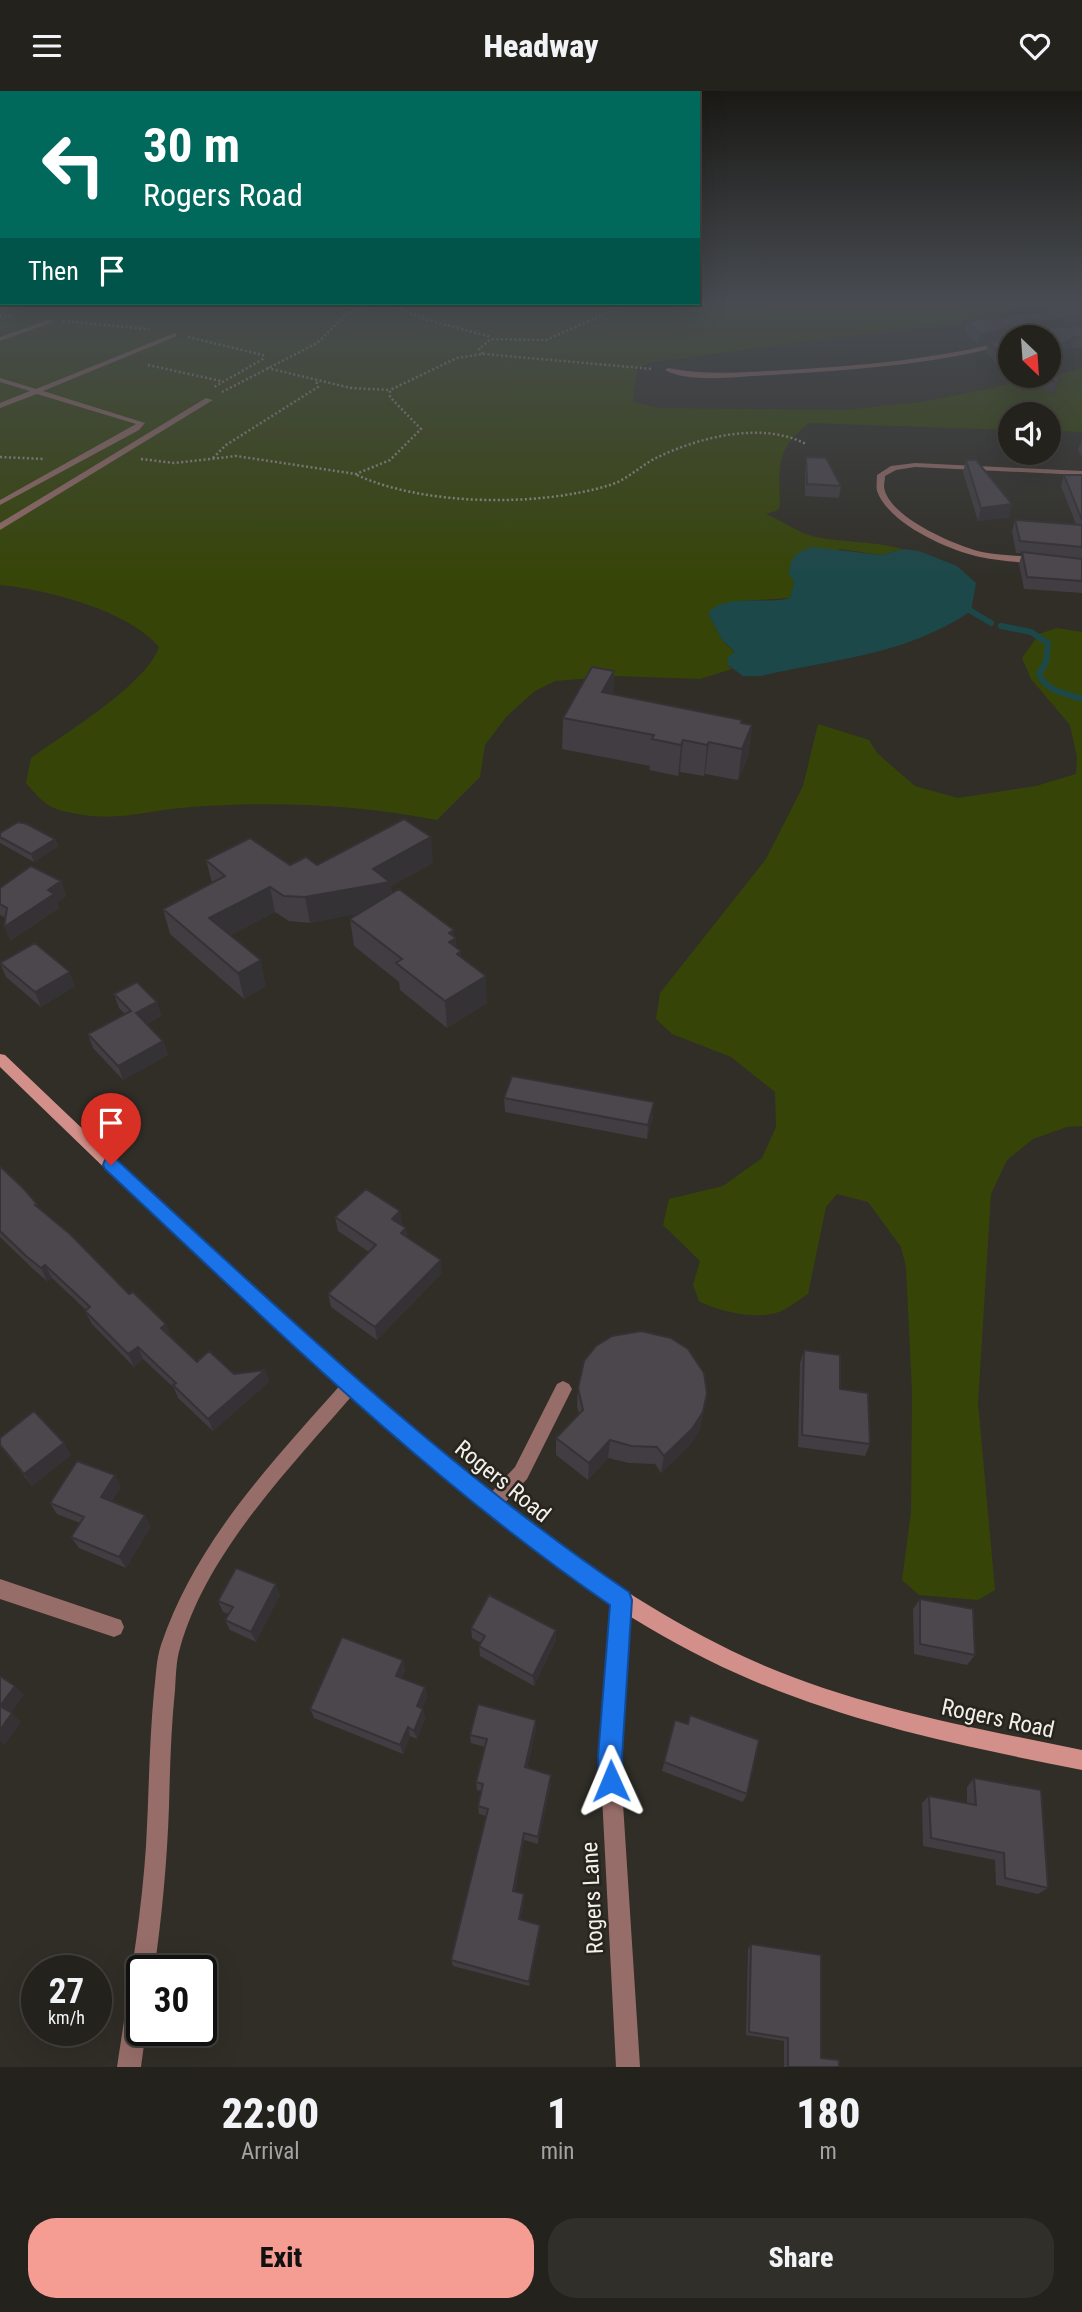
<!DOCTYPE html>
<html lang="en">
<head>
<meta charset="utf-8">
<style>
	:root { --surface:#24221d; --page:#302f2a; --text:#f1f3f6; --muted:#a3a4a4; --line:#413f3b; --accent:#f59c93 }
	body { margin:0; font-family:"Roboto Condensed",sans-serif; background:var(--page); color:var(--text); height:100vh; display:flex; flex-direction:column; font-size:26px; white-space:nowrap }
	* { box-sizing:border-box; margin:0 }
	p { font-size:23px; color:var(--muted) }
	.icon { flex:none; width:38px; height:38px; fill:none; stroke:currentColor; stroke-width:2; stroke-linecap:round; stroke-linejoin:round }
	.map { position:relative; height:1976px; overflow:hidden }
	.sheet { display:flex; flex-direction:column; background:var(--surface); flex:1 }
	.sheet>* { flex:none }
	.hud { position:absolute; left:0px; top:0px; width:700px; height:214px; box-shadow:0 7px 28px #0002,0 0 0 2px var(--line); background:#00695c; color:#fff; overflow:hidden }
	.needle { width:46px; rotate:155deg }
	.controls { position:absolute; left:998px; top:234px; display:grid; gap:14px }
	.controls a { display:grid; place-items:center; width:63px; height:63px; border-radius:50%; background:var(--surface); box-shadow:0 7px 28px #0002,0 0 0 2px var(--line); font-size:35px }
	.speed { position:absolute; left:21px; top:1864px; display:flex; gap:14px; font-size:35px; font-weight:700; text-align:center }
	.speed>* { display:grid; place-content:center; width:91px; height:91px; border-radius:50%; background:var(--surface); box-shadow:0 7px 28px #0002,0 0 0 2px var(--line); line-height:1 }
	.speed small { font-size:18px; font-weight:400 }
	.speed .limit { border:4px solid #111; border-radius:10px; background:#fff; color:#111 }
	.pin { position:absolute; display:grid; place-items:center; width:60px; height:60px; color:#fff; margin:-72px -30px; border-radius:50% 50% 50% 0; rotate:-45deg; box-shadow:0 0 7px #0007 }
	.pin .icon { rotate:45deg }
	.me { position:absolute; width:77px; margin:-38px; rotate:359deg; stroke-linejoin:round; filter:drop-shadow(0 0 5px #0008) }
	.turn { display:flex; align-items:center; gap:24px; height:147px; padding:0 28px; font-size:32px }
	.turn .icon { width:91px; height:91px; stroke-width:2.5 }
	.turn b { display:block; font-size:49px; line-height:60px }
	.then { display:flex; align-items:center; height:66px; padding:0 28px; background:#0003; gap:14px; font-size:26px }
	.eta { display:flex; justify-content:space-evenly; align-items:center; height:119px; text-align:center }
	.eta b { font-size:42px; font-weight:800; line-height:49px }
	.primary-button { display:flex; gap:14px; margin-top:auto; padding:14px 28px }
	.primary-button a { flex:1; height:80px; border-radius:28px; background:var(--accent); color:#111; font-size:28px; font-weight:800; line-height:80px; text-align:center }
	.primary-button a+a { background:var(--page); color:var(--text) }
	header { display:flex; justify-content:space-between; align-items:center; height:91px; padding:0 28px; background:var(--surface); font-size:32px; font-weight:800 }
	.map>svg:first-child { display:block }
</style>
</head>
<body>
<header><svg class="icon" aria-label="menu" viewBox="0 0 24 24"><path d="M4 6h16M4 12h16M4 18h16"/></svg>Headway<svg class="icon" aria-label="heart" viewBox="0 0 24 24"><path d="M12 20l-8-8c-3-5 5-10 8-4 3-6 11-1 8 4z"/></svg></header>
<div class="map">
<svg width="1082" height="1976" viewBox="0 0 1082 1976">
	<rect width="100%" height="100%" fill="#302e27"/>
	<path fill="#364507" d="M 0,213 L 1023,213 L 1000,226 L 652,271 L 637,277 L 633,311 L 659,317 L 845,319 L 922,311 L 1020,291 L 1045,288 L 1082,277 L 1082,341 L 1048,340 L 1048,324 L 1010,324 L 1010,339 L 809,332 C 775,359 779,376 780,416 L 776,420 L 766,423 C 783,430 798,442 816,446 C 845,452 874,450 903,458 L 881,464 L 840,458 L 794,491 L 790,507 L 741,510 L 708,522 L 722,549 L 735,562 L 728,574 L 732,578 L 700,588 L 615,585 L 555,590 L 535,600 L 507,625 L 485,654 L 480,686 L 437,729 C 356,713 273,710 191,716 C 155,718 120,730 84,724 C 52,719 47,717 26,692 L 31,667 C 64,643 147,593 159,556 C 130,520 45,498 0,494 Z
		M 1057,537 L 1082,541 L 1082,1035 L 1067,1036 L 1033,1048 L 1007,1069 L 991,1103 L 978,1312 L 995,1499 L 978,1509 L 919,1504 L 902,1489 L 911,1421 L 912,1301 L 906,1176 L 901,1156 L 868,1111 L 837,1103 L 826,1116 L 808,1203 C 799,1209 789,1217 779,1221 C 757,1229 719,1221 699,1210 L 693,1194 L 700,1170 L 663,1134 L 669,1108 L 723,1095 L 762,1067 L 776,1036 L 775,1001 L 731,966 L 672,943 L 656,928 L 660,902 L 766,768 L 803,695 L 818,633 L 869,649 L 877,662 L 915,695 L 958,707 L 1036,695 L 1076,683 L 1077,666 L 1070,634 L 1031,588 L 1022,567 L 1039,543 Z"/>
	<path fill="#1c484a" d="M 812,456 L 881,464 L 903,458 L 919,460 L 957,475 L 976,492 L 971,520 C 904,565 837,567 761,585 L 743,585 L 728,574 L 728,566 L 735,561 L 722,549 L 708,522 C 724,502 767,514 790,507 L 794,491 L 789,482 C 790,466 797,461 812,456 Z"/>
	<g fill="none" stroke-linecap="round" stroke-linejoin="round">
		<path stroke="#1c484a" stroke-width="6" d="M 971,520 L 991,532
			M 1001,535 L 1031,541 L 1048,552 L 1046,571 L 1039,583 C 1047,601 1065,602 1082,608"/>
		<path stroke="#94928c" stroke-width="2.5" stroke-dasharray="2 2.5" stroke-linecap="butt" d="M 389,213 L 428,229 L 491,246
			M 0,225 L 13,226
			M 63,230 L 149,238
			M 188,246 L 263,264 L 263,268 L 214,296
			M 483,263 L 653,278
			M 148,274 L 221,290
			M 267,277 L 351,297 L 390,299
			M 222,301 L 317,252 L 348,222 L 381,213
			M 0,366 L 44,368
			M 213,367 L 226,354 L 318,296 L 316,289
			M 141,368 L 174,372 L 236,365 L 356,383 L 390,369 L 421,338 L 390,306 L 390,299 L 457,267 L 483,263 L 479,258 L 491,248 L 546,249 L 627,213
			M 357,384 C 424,415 539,416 610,394 C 627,389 640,375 656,367 C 699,346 762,330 806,353"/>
		<path fill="#976d69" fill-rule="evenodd" d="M 51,228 L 53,231 L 0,250 L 0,246 Z
			M 175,242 L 177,245 L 43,300 L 145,332 L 139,339 L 0,414 L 0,409 L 136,333 L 37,303 L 0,317 L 0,312 L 30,300 L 0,291 L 0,287 L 36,298 Z
			M 206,307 L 213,309 L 0,439 L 0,432 Z
			M 350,1287 L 356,1290 L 359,1295 L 356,1300 C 292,1375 207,1460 180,1557 C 176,1570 176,1585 175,1599 C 171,1638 170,1677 169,1716 C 167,1771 162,1825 154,1880 L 142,1880 L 142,1939 L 146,1939 L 141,1976 L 117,1976 C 128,1902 141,1830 146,1755 C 149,1704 149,1653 154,1601 C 156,1586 156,1569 161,1554 C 196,1450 273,1370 344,1290 Z
			M 563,1290 L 569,1293 L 572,1298 L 527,1388 L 498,1419 L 492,1422 L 486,1419 L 483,1413 L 486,1407 L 515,1376 L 557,1293 Z"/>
		<path fill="#976d69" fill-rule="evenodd" d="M 1010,249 L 1010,253 C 931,274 852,279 771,284 C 741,285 691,293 665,279 L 668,277 C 707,285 746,281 786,279 C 862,275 936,268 1010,249 Z
			M 915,372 L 1082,380 L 1082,384 L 915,376 L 896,379 L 885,385 C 885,389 884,392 884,396 C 888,426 956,455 982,461 C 1002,465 1022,464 1042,468 L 1042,472 L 1039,473 C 1019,471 999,470 980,466 C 948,459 889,433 877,400 C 876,395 877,389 877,384 L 891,375 Z
			M 0,1488 L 121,1529 L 124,1536 L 121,1543 L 114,1546 L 0,1508 Z
			M 621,1499 L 628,1502 L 631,1509 L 620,1666 L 640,1976 L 616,1976 L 600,1666 L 611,1509 L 614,1502 Z"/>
		<path fill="#d3908a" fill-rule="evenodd" d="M 0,963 L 5,964 C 134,1087 262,1209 397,1324 C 505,1416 617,1507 747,1567 C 852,1615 970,1636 1082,1659 L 1082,1679 C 966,1656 847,1632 738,1583 C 607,1525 495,1431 387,1338 C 254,1222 127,1099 0,976 Z"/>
	</g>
	<path fill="#413d42" d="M 1047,213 L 1082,213 L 1082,227 L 1069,228 L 1067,236 L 1082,238 L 1082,257 L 1071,257 L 1048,247 L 1010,247 L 1010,282 L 1001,278 L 986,262 L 988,252 L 978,254 L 964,240 L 967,230 L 1052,219 Z
		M 1017,285 L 1048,285 L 1059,288 L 1056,299 L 1053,303 Z
		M 1082,348 L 1082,367 L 1078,359 Z
		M 806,366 L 841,395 L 839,407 L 805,405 L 805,378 Z
		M 966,369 L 1012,413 L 1009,426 L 978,430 L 963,381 Z
		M 1064,384 L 1082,384 L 1082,502 L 1024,498 L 1019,473 L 1022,462 L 1016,462 L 1012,440 L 1015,429 L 1076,433 L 1061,395 Z
		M 614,580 L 613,603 L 752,634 L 748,666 L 738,689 L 705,683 L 704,685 L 680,681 L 678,685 L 649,679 L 650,675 L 562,658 L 563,627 Z
		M 0,742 L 55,748 L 58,755 L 34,771 L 0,752 Z
		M 206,769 L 290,774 L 433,772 L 391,795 L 392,802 L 454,846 L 457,857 L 461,860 L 461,866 L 487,912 L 447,937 L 400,899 L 399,891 L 354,855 L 350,828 L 360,822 L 310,832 L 289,830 L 275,821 L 231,844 L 266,895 L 244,908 L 170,843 L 163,818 L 212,792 Z
		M 61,790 L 66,805 L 57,811 L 59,817 L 10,850 L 5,827 L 0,824 L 0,797 Z
		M 0,872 L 75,895 L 41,916 L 6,886 Z
		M 114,903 L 157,911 L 161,925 L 147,933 L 163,950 L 168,964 L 123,989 L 93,957 L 88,943 L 125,923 L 119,917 Z
		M 504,1007 L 653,1025 L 647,1048 L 505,1021 Z
		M 0,1075 L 40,1118 L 129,1203 L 166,1233 L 171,1246 L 197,1271 L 234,1283 L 265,1279 L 269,1291 L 213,1340 L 178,1307 L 174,1297 L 143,1268 L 134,1276 L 92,1233 L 85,1220 L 86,1219 L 52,1187 L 47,1190 L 33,1178 L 0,1146 Z
		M 400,1120 L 402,1135 L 406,1137 L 407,1146 L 442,1182 L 377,1249 L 331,1216 L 328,1203 L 369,1161 L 338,1140 L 335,1126 Z
		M 804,1259 L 840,1298 L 870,1353 L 865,1365 L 798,1356 L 800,1272 Z
		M 578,1297 L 700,1339 L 689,1355 L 661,1382 L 655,1373 L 629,1372 L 608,1367 L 588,1389 L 556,1364 L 556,1347 L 579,1323 L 577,1315 Z
		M 0,1347 L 71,1364 L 32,1395 L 0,1355 Z
		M 121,1396 L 112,1410 L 151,1435 L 126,1477 L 79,1457 L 71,1446 L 80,1432 L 57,1423 L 50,1412 Z
		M 276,1493 L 280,1504 L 256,1551 L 230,1539 L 225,1529 L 229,1523 L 223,1521 L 218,1510 Z
		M 920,1508 L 975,1564 L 967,1574 L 914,1563 L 913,1518 Z
		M 471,1537 L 556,1539 L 556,1549 L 534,1595 L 480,1565 L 479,1555 L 481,1552 L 472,1547 Z
		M 403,1569 L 405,1579 L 402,1587 L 425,1596 L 427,1606 L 422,1617 L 423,1618 L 425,1627 L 417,1648 L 410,1645 L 403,1663 L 314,1627 L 310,1618 Z
		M 536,1629 L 536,1638 L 527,1677 L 551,1684 L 551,1692 L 538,1753 L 524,1749 L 515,1800 L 524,1809 L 520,1829 L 540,1840 L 529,1895 L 453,1875 L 451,1869 L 486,1725 L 479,1723 L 478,1715 L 481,1700 L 477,1699 L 476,1691 L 485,1656 L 471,1652 L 470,1644 Z
		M 675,1629 L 688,1633 L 747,1703 L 743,1711 L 662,1680 Z
		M 974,1687 L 1048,1797 L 1038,1803 L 996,1794 L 995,1769 L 923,1755 L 922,1712 L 929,1705 L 967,1712 L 967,1696 Z
		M 751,1853 L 821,1967 L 839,1976 L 784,1976 L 784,1950 L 746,1944 L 748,1858 Z"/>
	<path fill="#353236" d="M 1069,227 L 1066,238 L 1025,238 L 1029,232 Z
		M 1014,236 L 1012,247 L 978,254 L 980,243 Z
		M 1074,246 L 1071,257 L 1048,271 L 1048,261 Z
		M 1059,288 L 1056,299 L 1053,303 L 1057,292 Z
		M 1012,413 L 1009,426 L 978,430 L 981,417 Z
		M 614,580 L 613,611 L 602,601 Z
		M 752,634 L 748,666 L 738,689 L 742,658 Z
		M 683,649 L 680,681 L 678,685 L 681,654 Z
		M 709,651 L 705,683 L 704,685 L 707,654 Z
		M 431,746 L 433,772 L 391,795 L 393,816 L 310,832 L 305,806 L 373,778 Z
		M 55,748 L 58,755 L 34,771 L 31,763 Z
		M 61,790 L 66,805 L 57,811 L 59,817 L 10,850 L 4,836 L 48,799 Z
		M 270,796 L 275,821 L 216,852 L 209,827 Z
		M 454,839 L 454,849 L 456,847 L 457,863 L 461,860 L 463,887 L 451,879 L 449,842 Z
		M 261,869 L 266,895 L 244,908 L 238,882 Z
		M 70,881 L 75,895 L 41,916 L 35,901 Z
		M 486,885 L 487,912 L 447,937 L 445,910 Z
		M 157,911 L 161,925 L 141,936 L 136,922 Z
		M 163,950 L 168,964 L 123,989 L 118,975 Z
		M 654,1011 L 653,1025 L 647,1048 L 648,1034 Z
		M 400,1120 L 402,1134 L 394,1142 L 392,1128 Z
		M 406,1137 L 407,1151 L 401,1142 Z
		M 441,1169 L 442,1182 L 377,1249 L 375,1236 Z
		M 45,1174 L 52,1187 L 47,1190 L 41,1177 Z
		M 166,1233 L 171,1246 L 166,1250 L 161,1237 Z
		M 138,1256 L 143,1268 L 134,1276 L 128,1263 Z
		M 265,1279 L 269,1291 L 213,1340 L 208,1328 Z
		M 707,1302 L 700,1339 L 689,1355 L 661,1382 L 664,1365 Z
		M 610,1349 L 608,1367 L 588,1389 L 589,1372 Z
		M 64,1352 L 71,1364 L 32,1395 L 24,1383 Z
		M 115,1384 L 121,1396 L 108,1417 L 101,1406 Z
		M 145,1424 L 151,1435 L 126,1477 L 119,1466 Z
		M 276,1493 L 280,1504 L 256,1551 L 251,1541 Z
		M 556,1539 L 556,1549 L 534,1595 L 533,1585 Z
		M 403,1569 L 405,1579 L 399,1595 L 396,1585 Z
		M 15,1595 L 24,1604 L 10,1624 L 0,1615 Z
		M 425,1596 L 427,1606 L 419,1624 L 417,1615 Z
		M 423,1618 L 425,1627 L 417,1648 L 414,1640 Z
		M 12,1622 L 21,1631 L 5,1654 L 0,1650 L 0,1639 Z
		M 536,1629 L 536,1638 L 525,1684 L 525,1676 Z
		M 408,1636 L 410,1645 L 403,1663 L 400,1654 Z
		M 551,1684 L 551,1692 L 538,1753 L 538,1746 Z
		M 524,1742 L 524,1749 L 514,1806 L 513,1800 Z
		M 524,1803 L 524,1809 L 519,1834 L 519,1828 Z
		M 540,1834 L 540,1840 L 529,1895 L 529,1891 Z"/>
	<path fill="#4c474d" stroke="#353236" stroke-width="2" d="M 1058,213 L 1082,213 L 1082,218 L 1063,219 Z
		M 1058,218 L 1069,227 L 1029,232 L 1025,238 L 1079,235 L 1082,238 L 1082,246 L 1074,246 L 1048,261 L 1048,247 L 1010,247 L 1010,269 L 1004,267 L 988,251 L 1013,245 L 1014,236 L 980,243 L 967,230 Z
		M 1048,277 L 1059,288 L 1057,292 L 1043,285 L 1048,285 Z
		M 806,366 L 826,367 L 841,395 L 807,393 Z
		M 966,369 L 976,369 L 1012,413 L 981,417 Z
		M 1064,384 L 1082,384 L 1082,429 Z
		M 1015,429 L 1082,434 L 1082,456 L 1020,450 Z
		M 1022,461 L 1082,468 L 1082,490 L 1027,486 Z
		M 592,576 L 614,580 L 602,601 L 742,629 L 741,632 L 752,634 L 742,658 L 709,651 L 707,654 L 683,649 L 681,654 L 652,648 L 654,644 L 563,627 Z
		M 404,728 L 431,746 L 373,778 L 390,791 L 305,806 L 284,805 L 270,796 L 209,827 L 261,869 L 238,882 L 163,818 L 225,785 L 206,769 L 250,747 L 290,774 L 306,766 L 317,774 Z
		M 18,731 L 27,733 L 55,748 L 31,763 L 0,746 L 0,742 Z
		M 31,775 L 61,790 L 48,799 L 54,803 L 4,836 L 7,817 L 0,813 L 0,797 Z
		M 399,798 L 454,839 L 449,842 L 456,847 L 449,851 L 461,860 L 457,863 L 486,885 L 445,910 L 396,872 L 402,868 L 350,828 Z
		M 35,852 L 70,881 L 35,901 L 0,872 Z
		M 137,891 L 157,911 L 136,922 L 163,950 L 118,975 L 88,943 L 131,920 L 114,903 Z
		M 512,985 L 654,1011 L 648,1034 L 504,1007 Z
		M 0,1075 L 24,1098 L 37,1113 L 35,1114 L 70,1143 L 129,1203 L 133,1201 L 166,1233 L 161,1237 L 197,1271 L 209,1260 L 234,1283 L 265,1279 L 208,1328 L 173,1294 L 176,1292 L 138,1256 L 128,1263 L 85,1220 L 90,1216 L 45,1174 L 41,1177 L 26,1165 L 0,1140 Z
		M 366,1098 L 400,1120 L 392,1128 L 406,1137 L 401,1142 L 441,1169 L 375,1236 L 328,1203 L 376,1154 L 335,1126 Z
		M 641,1240 L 671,1247 L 688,1258 L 704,1282 L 707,1302 L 703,1321 L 692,1338 L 664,1365 L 657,1356 L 631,1355 L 610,1349 L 589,1372 L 556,1347 L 583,1319 L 578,1297 L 584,1270 L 596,1255 L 612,1245 Z
		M 804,1259 L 840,1264 L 840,1298 L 868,1302 L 870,1353 L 802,1344 Z
		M 34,1320 L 64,1352 L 24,1383 L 0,1354 L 0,1347 Z
		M 77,1370 L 115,1384 L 101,1406 L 145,1424 L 119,1466 L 71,1446 L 84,1426 L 50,1412 Z
		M 236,1477 L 276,1493 L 251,1541 L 225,1529 L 233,1516 L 218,1510 Z
		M 489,1504 L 556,1539 L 533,1585 L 479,1555 L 485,1545 L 471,1537 Z
		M 920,1508 L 973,1518 L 975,1564 L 920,1553 Z
		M 342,1546 L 403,1569 L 396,1585 L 425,1596 L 417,1615 L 423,1618 L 414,1640 L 408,1636 L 400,1654 L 310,1618 Z
		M 0,1585 L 15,1595 L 0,1615 L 12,1622 L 0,1639 Z
		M 478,1613 L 536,1629 L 525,1676 L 551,1684 L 538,1746 L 524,1742 L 513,1800 L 524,1803 L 519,1828 L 540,1834 L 529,1891 L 451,1869 L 488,1718 L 478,1715 L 483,1693 L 476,1691 L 487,1648 L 470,1644 Z
		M 690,1624 L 759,1649 L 747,1703 L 664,1671 L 675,1629 L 688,1633 Z
		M 974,1687 L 1041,1699 L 1048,1797 L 1005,1787 L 1004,1762 L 931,1747 L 929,1705 L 976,1714 Z
		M 751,1853 L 821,1864 L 821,1967 L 839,1969 L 839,1976 L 788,1976 L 788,1947 L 749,1941 Z"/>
	<linearGradient id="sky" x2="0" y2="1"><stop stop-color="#1a1915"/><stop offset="0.43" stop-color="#484c52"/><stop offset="1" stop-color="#484c52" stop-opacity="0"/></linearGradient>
	<rect width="1082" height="490" fill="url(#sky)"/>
	<path fill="#1a73e8" stroke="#114b97" stroke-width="2" d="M 111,1067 L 117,1069 C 281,1220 444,1376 629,1501 L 632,1509 L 622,1666 L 623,1690 L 620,1699 L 611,1702 L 603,1699 L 599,1690 L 598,1666 L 610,1514 C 428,1389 266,1229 105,1078 L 103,1074 L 105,1069 Z"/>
	<g text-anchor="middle" stroke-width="5" stroke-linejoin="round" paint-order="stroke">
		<g font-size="23" fill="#f1f0eb" stroke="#26241d">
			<text transform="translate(503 1390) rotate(39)" y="8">Rogers Road</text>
			<text transform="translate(998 1627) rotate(12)" y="8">Rogers Road</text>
			<text transform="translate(592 1807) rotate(-93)" y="8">Rogers Lane</text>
		</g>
	</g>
</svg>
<div class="controls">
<a><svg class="needle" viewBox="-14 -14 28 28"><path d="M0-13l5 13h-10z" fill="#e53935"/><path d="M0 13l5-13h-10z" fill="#a3a4a4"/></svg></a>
<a><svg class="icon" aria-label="sound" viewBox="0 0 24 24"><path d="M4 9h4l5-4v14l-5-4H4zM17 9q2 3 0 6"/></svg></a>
</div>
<div class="speed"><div>27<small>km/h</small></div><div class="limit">30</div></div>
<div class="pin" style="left:111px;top:1074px;background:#d93025"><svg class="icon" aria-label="arrive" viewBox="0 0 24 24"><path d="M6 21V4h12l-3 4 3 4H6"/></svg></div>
<svg class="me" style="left:611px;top:1690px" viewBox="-20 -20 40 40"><path d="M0-17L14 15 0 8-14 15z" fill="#1a73e8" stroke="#fff" stroke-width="4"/></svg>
<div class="hud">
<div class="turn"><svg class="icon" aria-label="left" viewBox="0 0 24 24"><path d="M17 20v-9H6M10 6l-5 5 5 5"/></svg><div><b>30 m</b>Rogers Road</div></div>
<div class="then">Then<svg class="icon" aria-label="arrive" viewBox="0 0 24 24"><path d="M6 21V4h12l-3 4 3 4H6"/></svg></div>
</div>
</div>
<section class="sheet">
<div class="eta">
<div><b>22:00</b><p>Arrival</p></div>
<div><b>1</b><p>min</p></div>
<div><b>180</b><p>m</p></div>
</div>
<div class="primary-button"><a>Exit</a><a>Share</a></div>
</section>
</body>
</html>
